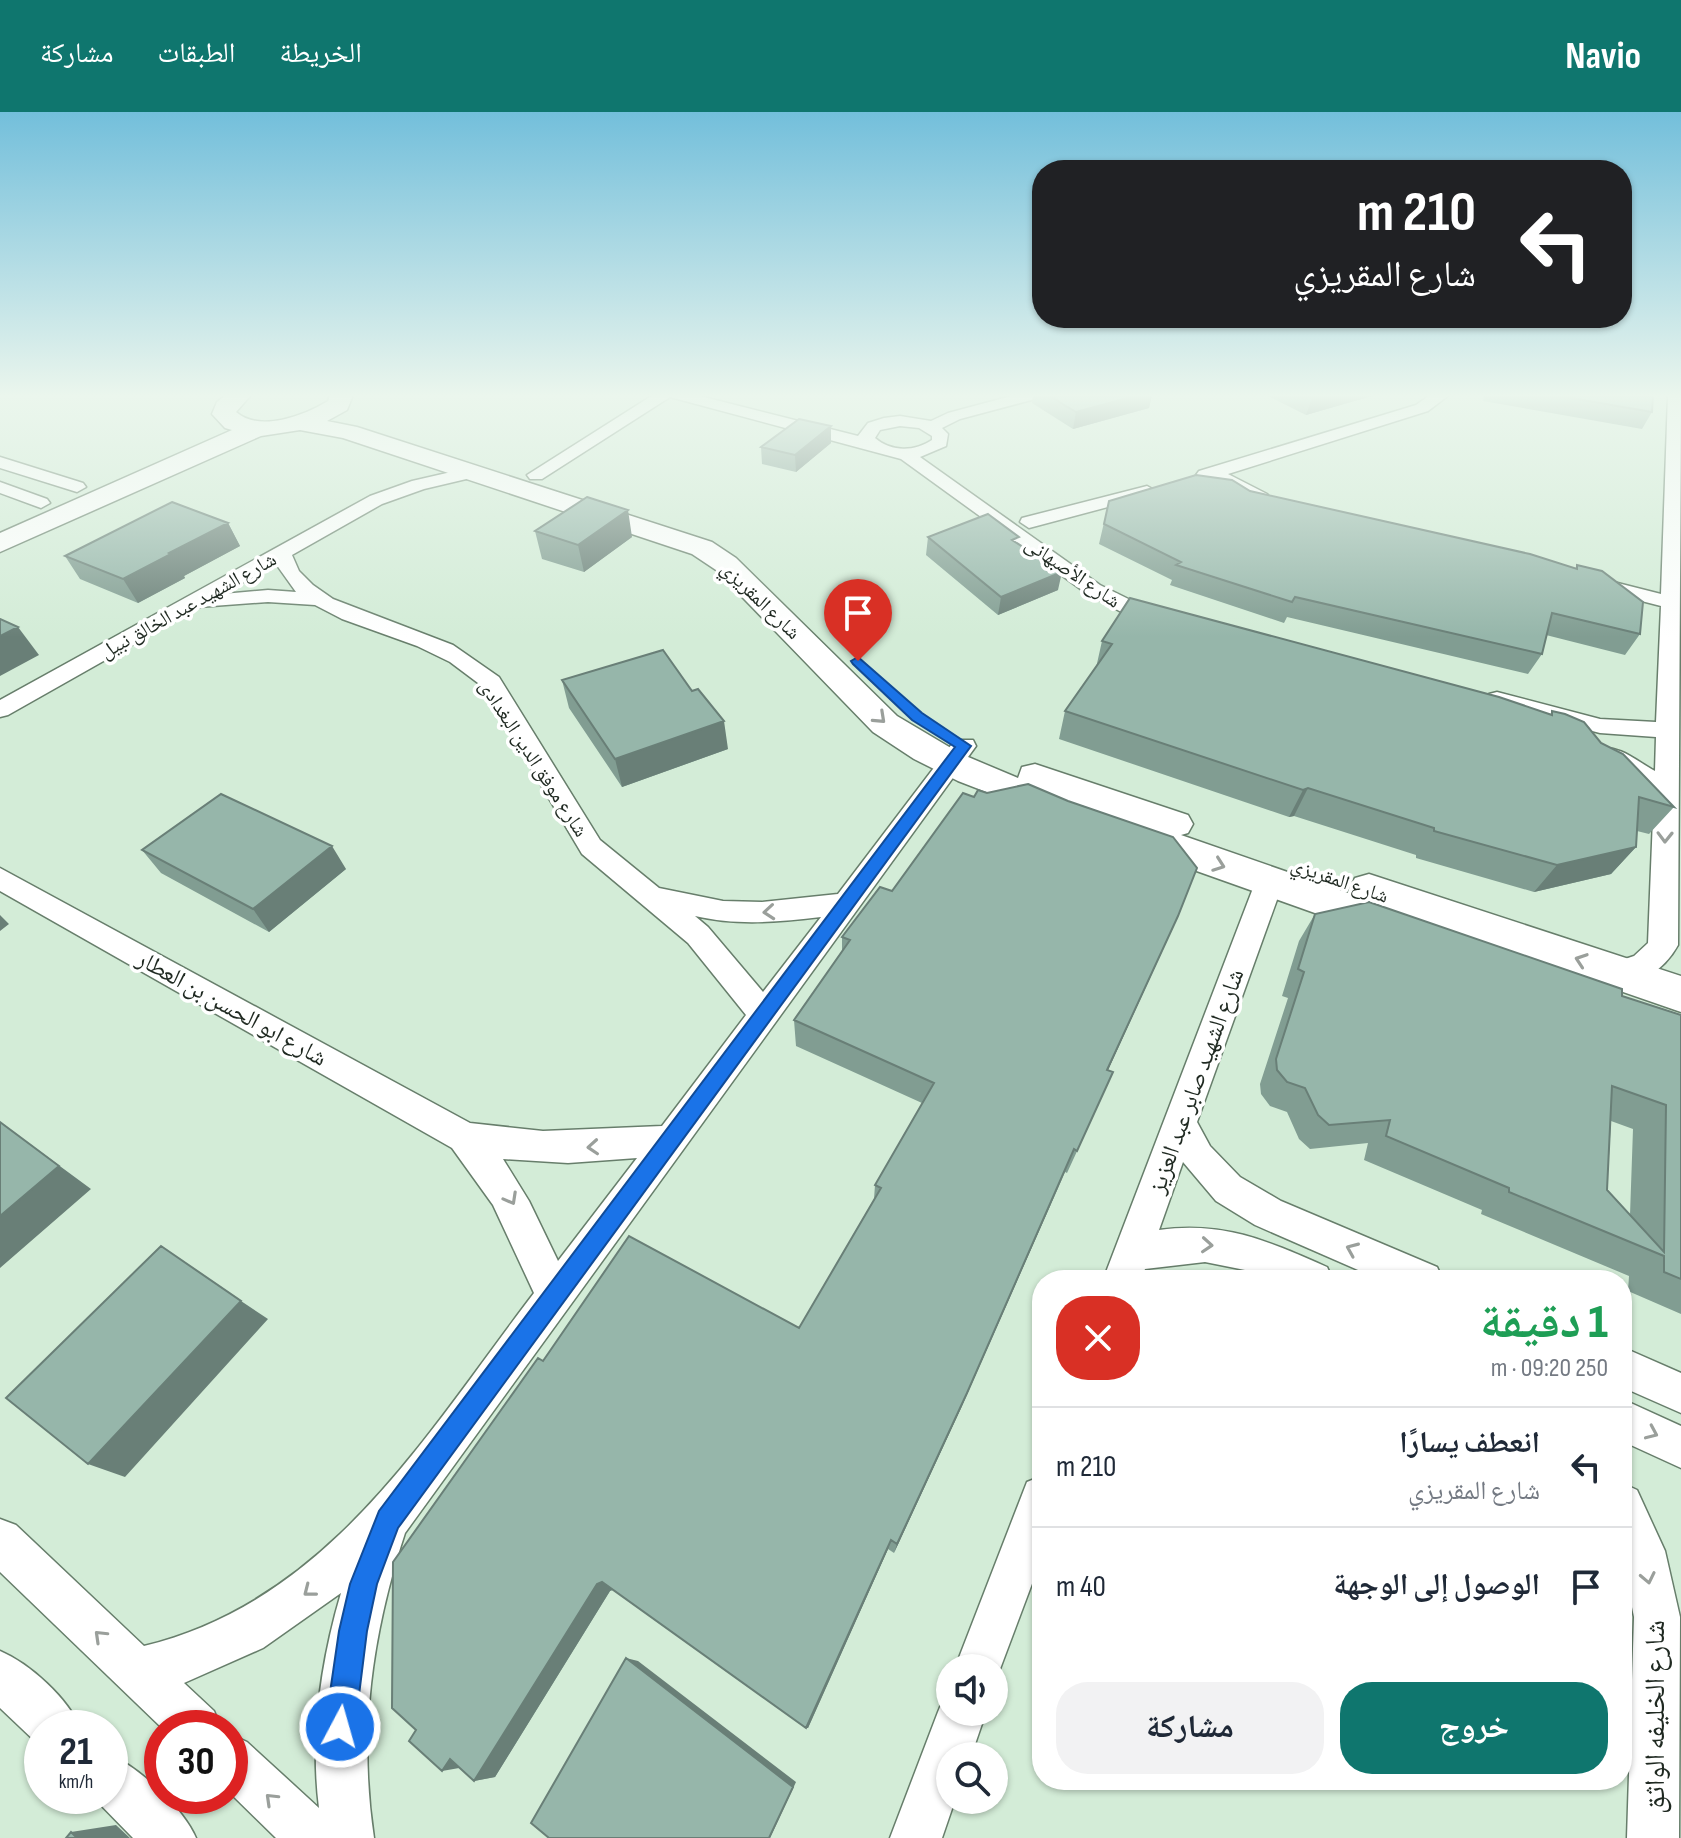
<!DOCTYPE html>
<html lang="ar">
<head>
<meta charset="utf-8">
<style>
	:root { --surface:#fff; --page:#f2f2f3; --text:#1f2937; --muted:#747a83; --line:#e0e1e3; --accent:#0f766e }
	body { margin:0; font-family:"Sofia Sans Condensed","Noto Naskh Arabic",sans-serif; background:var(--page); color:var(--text); direction:rtl; height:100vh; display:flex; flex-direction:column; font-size:30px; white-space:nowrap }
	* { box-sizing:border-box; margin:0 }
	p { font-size:26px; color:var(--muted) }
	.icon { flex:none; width:44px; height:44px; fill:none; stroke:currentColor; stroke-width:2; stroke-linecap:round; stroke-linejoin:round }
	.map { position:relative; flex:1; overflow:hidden; direction:ltr }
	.side { position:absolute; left:1032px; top:1158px; width:600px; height:520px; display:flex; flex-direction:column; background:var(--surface); border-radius:32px; box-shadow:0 2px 6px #0004; direction:rtl }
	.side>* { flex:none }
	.guide { position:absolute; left:1032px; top:48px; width:600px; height:168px; border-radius:32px; box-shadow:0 2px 6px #0004; direction:rtl; background:#202124; color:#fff; overflow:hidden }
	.controls { position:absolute; left:936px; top:1542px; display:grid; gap:16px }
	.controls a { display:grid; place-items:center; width:72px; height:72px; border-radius:50%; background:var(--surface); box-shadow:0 2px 6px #0004; font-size:40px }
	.speed { position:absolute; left:24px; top:1598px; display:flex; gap:16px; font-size:40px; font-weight:700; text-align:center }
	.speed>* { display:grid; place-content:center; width:104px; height:104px; border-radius:50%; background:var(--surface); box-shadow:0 2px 6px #0004; line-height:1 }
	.speed small { font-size:20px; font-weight:400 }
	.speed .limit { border:12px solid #d22; background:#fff; color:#111 }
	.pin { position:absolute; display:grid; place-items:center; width:68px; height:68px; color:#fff; margin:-82px -34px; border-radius:50% 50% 50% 0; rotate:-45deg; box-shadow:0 0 8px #0007 }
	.pin .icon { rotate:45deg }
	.me { position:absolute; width:88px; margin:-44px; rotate:6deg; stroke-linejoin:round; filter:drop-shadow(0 0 6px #0008) }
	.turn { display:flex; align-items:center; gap:28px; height:168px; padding:0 24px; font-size:36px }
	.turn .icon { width:104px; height:104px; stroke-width:2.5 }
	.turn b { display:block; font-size:56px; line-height:68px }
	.round { display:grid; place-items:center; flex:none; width:84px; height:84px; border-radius:32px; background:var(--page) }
	.headline { display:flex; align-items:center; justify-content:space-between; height:136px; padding:0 24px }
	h1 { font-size:48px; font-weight:800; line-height:60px; color:#1e9e55 }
	.primary-button { display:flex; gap:16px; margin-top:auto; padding:16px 24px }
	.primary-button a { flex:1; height:92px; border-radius:32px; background:var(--accent); color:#fff; font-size:32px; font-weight:800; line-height:92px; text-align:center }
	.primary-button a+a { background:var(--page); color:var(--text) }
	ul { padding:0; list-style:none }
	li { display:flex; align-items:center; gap:24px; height:120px; padding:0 24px; border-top:2px solid var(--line) }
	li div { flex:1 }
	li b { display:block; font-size:30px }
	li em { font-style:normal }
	header { display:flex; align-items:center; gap:48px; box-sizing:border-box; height:112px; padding:0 40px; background:var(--accent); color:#fff }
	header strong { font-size:38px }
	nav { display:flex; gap:44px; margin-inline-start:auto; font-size:28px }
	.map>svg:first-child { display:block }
</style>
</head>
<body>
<header>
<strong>Navio</strong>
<nav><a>الخريطة</a><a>الطبقات</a><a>مشاركة</a></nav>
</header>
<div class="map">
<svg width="1681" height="1726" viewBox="0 0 1681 1726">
	<rect width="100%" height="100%" fill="#d3ecd7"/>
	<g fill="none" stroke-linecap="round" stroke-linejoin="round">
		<g stroke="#677e6b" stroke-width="3">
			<path id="street" d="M 653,283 L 696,283 L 858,324 L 868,311 L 884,306 L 900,304 L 931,309 L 948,301 L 1015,283 L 1041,283 L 1039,286 L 960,307 L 942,316 L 948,322 L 946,334 L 920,345 L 1100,473 L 1167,506 L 1170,511 L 1159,517 L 1151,516 L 1086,481 L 901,347 L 670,285 L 542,367 L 530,367 L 527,363 ZM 900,314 L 919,316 L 932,324 L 932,328 C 914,340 891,340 875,326 L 880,318 Z
				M 1430,283 L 1449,283 L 1428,299 L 1228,362 L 1267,382 L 1270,386 L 1267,390 L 1255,390 L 1211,367 L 1199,367 L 1196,363 L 1199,359 L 1416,293 Z
				M 1668,283 L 1681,283 L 1678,833 C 1665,857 1636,879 1607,869 L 1603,861 L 1607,853 L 1634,844 L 1648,831 L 1654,681 L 1599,649 L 1596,643 L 1599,637 C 1619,632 1638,650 1655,659 L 1656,625 L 1600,621 L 1489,592 L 1485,587 L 1489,582 L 1497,580 L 1600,607 L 1656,610 L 1661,494 L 1583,474 L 1580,470 L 1590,464 L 1661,482 Z
				M 0,345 L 83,371 L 86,375 L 77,380 L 0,356 Z
				M 473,355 L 482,360 L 479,364 L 424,377 L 382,392 L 292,443 L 299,459 L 313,473 L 333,487 L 453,533 L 499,565 L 600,728 L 659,776 L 723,789 L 762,790 L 838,782 L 955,628 L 973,628 L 976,634 L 405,1421 C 372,1522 358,1620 374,1726 L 276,1726 L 230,1681 L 230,1622 L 247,1630 L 319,1696 C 310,1625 321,1549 341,1481 L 263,1536 L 184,1571 L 214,1599 L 221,1616 L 162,1616 L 0,1460 L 0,1407 L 16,1413 L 144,1534 C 330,1489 426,1322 534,1181 L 493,1093 L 452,1036 L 0,779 L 0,756 L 470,1011 L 543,1019 L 662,1014 L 746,903 L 688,831 L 582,742 L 482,574 L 450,550 L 417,534 L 342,507 L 315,493 L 268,490 L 199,495 L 8,603 L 0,605 L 0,588 L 370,384 L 412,369 ZM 276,452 L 296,480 L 268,478 L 223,482 ZM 695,804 C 738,814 777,810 821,805 L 763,880 L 708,815 ZM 637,1046 L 558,1149 L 529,1089 L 503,1047 L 568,1051 Z
				M 0,370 L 47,387 L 50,391 L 41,396 L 0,381 Z
				M 1147,374 L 1156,379 L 1153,383 L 1029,416 L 1020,410 L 1022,406 Z
				M 1269,761 L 1279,764 L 1283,771 L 1197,1010 L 1210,1034 L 1240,1065 L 1281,1089 L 1437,1155 L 1443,1168 L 1381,1168 L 1255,1113 L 1216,1089 L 1183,1050 L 1159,1118 C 1224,1109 1268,1129 1327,1155 L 1333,1168 L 1272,1168 L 1245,1158 L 1205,1150 L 1145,1157 L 1141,1168 L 1103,1168 L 1255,771 L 1259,764 Z
				M 1622,1235 L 1681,1261 L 1681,1301 L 1622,1275 Z
				M 1622,1287 L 1681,1314 L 1681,1356 L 1622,1329 Z
				M 1042,1364 L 1042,1445 L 994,1573 L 994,1556 L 955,1556 L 1027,1370 Z
				M 1622,1371 L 1637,1378 L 1665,1439 L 1680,1505 L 1679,1726 L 1627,1726 L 1634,1505 L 1622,1445 Z
				M 0,1539 C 30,1552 68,1586 80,1616 L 42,1616 L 42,1635 L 39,1633 L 0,1596 Z
				M 950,1581 L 950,1600 L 986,1600 L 971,1644 L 950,1644 L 950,1688 L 955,1688 L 942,1726 L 890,1726 L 938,1600 L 945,1583 Z
				M 110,1643 C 140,1656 183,1696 196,1726 L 133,1726 L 92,1684 L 110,1684 Z"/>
		</g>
		<g stroke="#677e6b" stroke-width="3">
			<path id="secondary" d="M 226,283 L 251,283 L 236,300 C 260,321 305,303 328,289 L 330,283 L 353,283 L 347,298 L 327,309 L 357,315 L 712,430 L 736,446 L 897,604 L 961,642 L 1018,666 L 1022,655 L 1035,652 L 1188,703 L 1193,712 L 1188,721 L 1181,723 L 1351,782 L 1349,777 L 1355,766 L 1369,762 L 1681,864 L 1681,900 L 1418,809 L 1421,815 L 1415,826 L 1400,831 L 1385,826 L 1115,730 L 1110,720 L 1115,710 L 1123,708 L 1081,693 L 1083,697 L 1077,706 L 1064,710 L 958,669 L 914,647 L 873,620 L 716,458 L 692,442 L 343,326 L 300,318 L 261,324 L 0,440 L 0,421 L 232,318 L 225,316 L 212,302 L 217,290 Z"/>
		</g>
		<use href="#street" fill="#fff" fill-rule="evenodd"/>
		<use href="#secondary" fill="#fff" fill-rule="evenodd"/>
	</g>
	<path fill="#819d92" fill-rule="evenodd" d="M 1033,283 L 1152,283 L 1149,296 L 1073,317 L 1032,291 Z
		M 1266,283 L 1375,283 L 1306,303 Z
		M 1484,283 L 1653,283 L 1652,300 L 1642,317 L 1483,289 Z
		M 831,314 L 831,331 L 796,360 L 762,352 L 761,335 Z
		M 1250,379 L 1575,457 L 1577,453 L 1640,522 L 1625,543 L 1546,523 L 1542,542 L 1528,562 L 1287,505 L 1284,511 L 1170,473 L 1172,468 L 1099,432 L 1109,389 Z
		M 228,411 L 240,434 L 184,464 L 185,466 L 138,491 L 80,467 L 65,444 Z
		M 535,419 L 632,425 L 584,460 L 542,447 Z
		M 928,425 L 1018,432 L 1058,478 L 998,503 L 926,443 Z
		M 1102,529 L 1550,603 L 1552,599 L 1601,631 L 1674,695 L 1649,722 L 1637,719 L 1636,735 L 1611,762 L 1534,780 L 1416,746 L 1416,743 L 1294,704 L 1289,705 L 1059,627 L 1065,599 L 1096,556 Z
		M 562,568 L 728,637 L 622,675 L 569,596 Z
		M 142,738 L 346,757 L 269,820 L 161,761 Z
		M 892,779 L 1178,804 L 1108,958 L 1102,985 L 1067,1061 L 1065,1060 L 961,1296 L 894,1441 L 888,1437 L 808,1616 L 806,1616 L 613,1478 L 610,1479 L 495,1665 L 474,1669 L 416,1618 L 543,1249 L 799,1216 L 874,1087 L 875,1073 L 922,991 L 796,934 L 794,908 L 842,839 L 842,825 Z
		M 1315,802 L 1622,884 L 1681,903 L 1681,1202 L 1628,1179 L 1629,1164 L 1481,1102 L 1482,1098 L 1364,1048 L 1368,1031 L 1310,1037 L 1299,1027 L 1287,1000 L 1270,994 L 1261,982 L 1260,972 L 1288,886 L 1282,884 L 1299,829 ZM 1611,1009 L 1633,1017 L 1630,1103 L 1607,1078 Z"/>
	<path fill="#697f77" d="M 1139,283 L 1152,283 L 1149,296 L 1073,317 L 1076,300 Z
		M 1324,283 L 1375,283 L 1306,303 L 1312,286 Z
		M 831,314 L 831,331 L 796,360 L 795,343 Z
		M 628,398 L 632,425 L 584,460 L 578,433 Z
		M 228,411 L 240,434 L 184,464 L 185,466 L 138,491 L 123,467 L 169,441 Z
		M 1062,460 L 1058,478 L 998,503 L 1001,485 Z
		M 18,515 L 39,543 L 0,564 L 0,524 Z
		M 724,609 L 728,637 L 622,675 L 615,647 Z
		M 1308,676 L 1294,704 L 1289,705 L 1303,678 Z
		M 332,734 L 346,757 L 269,820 L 253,797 Z
		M 1636,735 L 1611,762 L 1534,780 L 1557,753 Z
		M 0,803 L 9,812 L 0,819 Z
		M 1178,804 L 1166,831 L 1097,982 L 1107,958 Z
		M 0,1010 L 91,1077 L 0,1156 Z
		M 1065,1060 L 961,1296 L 894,1441 L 897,1432 Z
		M 241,1189 L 268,1207 L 125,1365 L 88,1352 Z
		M 891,1428 L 888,1437 L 808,1616 L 806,1616 Z
		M 602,1470 L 614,1477 L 610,1479 L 495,1665 L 474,1669 L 597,1472 Z
		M 626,1546 L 638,1549 L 796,1670 L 770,1726 Z
		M 450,1647 L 465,1655 L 442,1659 Z
		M 116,1713 L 130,1726 L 77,1726 L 71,1720 Z"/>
	<path fill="#96b6aa" stroke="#697f77" stroke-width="2" fill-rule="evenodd" d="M 1048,283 L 1139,283 L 1076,300 Z
		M 1305,283 L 1324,283 L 1312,286 Z
		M 1554,283 L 1653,283 L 1652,300 Z
		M 799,307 L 831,314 L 795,343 L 761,335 Z
		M 1196,363 L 1232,368 L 1250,379 L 1530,442 L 1577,457 L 1577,453 L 1602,459 L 1643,490 L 1640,522 L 1552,501 L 1542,542 L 1295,485 L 1292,490 L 1176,453 L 1181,450 L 1104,412 L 1109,389 Z
		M 587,385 L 628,398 L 578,433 L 535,419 Z
		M 172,390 L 228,411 L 169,441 L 171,442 L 123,467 L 65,444 Z
		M 988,402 L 1019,425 L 1012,428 L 1062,460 L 1001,485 L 928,425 Z
		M 1130,486 L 1499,585 L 1552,603 L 1552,599 L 1565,602 L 1584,610 L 1601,631 L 1623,642 L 1674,695 L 1639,685 L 1636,735 L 1557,753 L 1434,719 L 1434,716 L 1308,676 L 1303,678 L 1065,599 L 1112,532 L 1102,529 Z
		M 0,507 L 18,515 L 0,524 Z
		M 663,538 L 692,579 L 698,577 L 724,609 L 615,647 L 562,568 Z
		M 1028,672 L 1068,689 L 1173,725 L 1197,756 L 1178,804 L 1107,958 L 1113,960 L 1077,1039 L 1074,1037 L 967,1281 L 897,1432 L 891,1428 L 806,1616 L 602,1470 L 597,1472 L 474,1669 L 450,1647 L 442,1659 L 409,1629 L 416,1618 L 392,1596 L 393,1450 L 538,1246 L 543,1249 L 629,1124 L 799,1216 L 881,1076 L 875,1073 L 934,971 L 794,908 L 850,828 L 842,825 L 880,775 L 892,779 L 963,681 L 974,685 L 978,678 L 987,681 Z
		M 221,682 L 332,734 L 253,797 L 142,738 Z
		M 1369,790 L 1622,877 L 1622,884 L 1681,903 L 1681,1167 L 1664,1160 L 1664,1144 L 1509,1080 L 1509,1076 L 1386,1024 L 1390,1008 L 1329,1013 L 1318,1003 L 1305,976 L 1287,970 L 1277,958 L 1276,947 L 1304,860 L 1298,857 L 1315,802 ZM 1612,974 L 1666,993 L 1664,1140 L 1607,1078 Z
		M 0,1010 L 59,1054 L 0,1104 Z
		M 161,1134 L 241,1189 L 88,1352 L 6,1286 Z
		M 626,1546 L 793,1675 L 769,1726 L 549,1726 L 531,1711 Z
		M 71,1720 L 77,1726 L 66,1726 Z"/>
	<defs><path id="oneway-chevron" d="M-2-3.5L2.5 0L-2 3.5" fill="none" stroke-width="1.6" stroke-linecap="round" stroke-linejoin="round" transform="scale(2)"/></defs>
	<g stroke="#9a9f9b">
		<use href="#oneway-chevron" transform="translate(880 606) rotate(43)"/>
		<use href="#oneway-chevron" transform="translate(1665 725) rotate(91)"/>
		<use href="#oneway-chevron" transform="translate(1219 753) rotate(20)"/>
		<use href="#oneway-chevron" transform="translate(769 800) rotate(175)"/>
		<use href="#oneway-chevron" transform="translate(1581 848) rotate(-161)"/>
		<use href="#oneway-chevron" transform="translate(593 1035) rotate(176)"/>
		<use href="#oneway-chevron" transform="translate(511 1087) rotate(61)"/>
		<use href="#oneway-chevron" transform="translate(1207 1133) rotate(4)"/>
		<use href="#oneway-chevron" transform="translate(1352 1137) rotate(-157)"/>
		<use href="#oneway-chevron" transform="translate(1652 1321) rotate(24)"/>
		<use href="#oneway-chevron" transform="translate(1648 1466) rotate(78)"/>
		<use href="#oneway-chevron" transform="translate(309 1479) rotate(142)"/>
		<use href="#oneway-chevron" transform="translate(100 1524) rotate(-136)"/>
		<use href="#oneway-chevron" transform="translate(271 1687) rotate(-136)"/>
	</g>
	<linearGradient id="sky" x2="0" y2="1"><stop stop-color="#73bfdb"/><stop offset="0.54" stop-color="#ebf6ed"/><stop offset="1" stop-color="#ebf6ed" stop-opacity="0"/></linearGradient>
	<rect width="1681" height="525" fill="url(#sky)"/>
	<path fill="#1a73e8" stroke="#114b97" stroke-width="2" d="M 858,545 L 922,601 L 971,634 L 398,1416 L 377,1472 L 367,1519 L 355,1615 L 350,1625 L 340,1630 L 330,1625 L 325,1615 L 339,1519 L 350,1472 L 379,1399 L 955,635 L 912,608 L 853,552 L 851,549 Z"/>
	<g text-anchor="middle" stroke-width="7" stroke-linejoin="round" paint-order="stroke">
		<g font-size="20" fill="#1f2921" stroke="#fff">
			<text transform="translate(1073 460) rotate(34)" y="7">شارع الأصبهانى</text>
			<text transform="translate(761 488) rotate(44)" y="7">شارع المقريزي</text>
			<text transform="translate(188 493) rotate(-29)" y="7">شارع الشهيد عبد الخالق نبيل</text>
			<text transform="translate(534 646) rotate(57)" y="7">شارع موفق الدين البغدادى</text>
			<text transform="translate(1340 768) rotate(19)" y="7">شارع المقريزي</text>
		</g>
		<g font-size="24" fill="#1f2921" stroke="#fff">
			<text transform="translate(232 896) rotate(29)" y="8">شارع ابو الحسن بن العطار</text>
			<text transform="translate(1196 969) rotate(-70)" y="8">شارع الشهيد صابر عبد العزيز</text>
		</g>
		<g font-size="28" fill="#1f2921" stroke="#fff">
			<text transform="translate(1654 1605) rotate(-90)" y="10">شارع الخليفه الواثق</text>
		</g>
	</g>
</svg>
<div class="controls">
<a><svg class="icon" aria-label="sound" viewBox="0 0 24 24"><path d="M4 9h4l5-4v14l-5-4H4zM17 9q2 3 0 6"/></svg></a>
<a><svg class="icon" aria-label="search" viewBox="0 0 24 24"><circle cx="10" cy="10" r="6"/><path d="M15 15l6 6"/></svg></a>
</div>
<div class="speed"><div>21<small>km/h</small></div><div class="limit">30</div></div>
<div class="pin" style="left:858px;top:549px;background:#d93025"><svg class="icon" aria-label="arrive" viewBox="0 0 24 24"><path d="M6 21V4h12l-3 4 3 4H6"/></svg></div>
<svg class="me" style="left:340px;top:1615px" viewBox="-20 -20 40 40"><circle r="17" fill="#1a73e8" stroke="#fff" stroke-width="3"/><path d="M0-11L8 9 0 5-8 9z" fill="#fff"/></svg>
<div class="guide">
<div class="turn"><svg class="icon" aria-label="left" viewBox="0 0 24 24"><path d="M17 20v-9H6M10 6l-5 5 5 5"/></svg><div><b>210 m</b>شارع المقريزي</div></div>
</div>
<section class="side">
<div class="headline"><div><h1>1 دقيقة</h1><p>250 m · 09:20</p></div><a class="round" style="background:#d93025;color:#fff"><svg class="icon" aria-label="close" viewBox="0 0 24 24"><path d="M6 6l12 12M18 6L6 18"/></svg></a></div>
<ul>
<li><svg class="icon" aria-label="left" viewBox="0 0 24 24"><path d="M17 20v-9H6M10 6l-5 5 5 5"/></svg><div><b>انعطف يسارًا</b><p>شارع المقريزي</p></div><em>210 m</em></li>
<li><svg class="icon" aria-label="arrive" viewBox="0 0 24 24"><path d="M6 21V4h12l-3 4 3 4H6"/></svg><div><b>الوصول إلى الوجهة</b></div><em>40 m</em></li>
</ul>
<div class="primary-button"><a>خروج</a><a>مشاركة</a></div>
</section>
</div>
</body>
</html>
